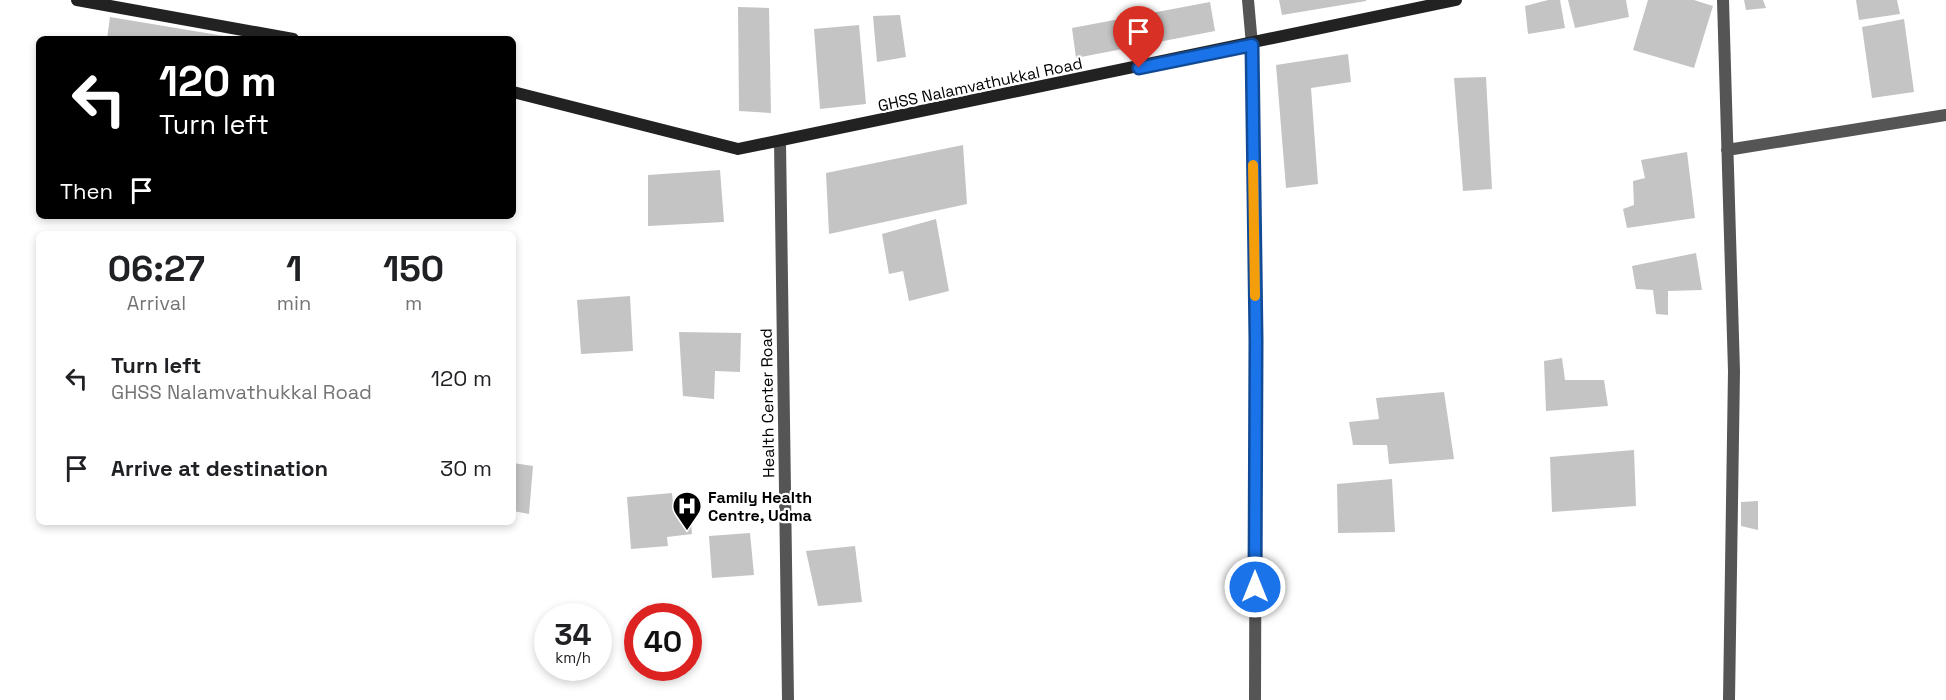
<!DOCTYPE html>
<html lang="en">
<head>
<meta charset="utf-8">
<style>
	:root { --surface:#fff; --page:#f6f6f6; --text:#202124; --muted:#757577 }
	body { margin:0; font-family:"Space Grotesk",sans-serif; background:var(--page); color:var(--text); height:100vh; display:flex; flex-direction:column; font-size:22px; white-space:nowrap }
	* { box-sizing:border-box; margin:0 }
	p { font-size:20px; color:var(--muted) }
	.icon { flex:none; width:33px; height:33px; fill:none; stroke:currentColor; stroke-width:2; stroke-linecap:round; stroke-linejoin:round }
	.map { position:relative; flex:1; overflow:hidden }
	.sheet { position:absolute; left:36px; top:231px; width:480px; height:294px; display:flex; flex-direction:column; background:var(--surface); border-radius:9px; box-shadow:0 3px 9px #0003 }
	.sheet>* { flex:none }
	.guide { position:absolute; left:36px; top:36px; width:480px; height:183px; border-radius:9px; box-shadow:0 3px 9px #0003; background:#000; color:#fff; overflow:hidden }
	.speed { position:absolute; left:534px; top:603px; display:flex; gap:12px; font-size:30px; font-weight:700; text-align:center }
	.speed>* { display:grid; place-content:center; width:78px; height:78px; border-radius:50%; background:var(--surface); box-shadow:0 3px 9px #0003; line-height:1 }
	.speed small { font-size:15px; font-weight:400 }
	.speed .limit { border:9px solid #d22; background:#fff; color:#111 }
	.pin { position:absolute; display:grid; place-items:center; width:51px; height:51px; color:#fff; margin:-62px -26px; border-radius:50% 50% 50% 0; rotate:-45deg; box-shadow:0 0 6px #0007 }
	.pin .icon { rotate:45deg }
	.me { position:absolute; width:66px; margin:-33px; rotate:0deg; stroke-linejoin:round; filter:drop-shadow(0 0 4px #0008) }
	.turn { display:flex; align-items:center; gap:21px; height:126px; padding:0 24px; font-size:27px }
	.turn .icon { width:78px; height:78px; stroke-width:2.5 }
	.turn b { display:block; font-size:42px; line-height:51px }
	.then { display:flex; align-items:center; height:57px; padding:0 24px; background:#0003; gap:12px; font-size:22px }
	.eta { display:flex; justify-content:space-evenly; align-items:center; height:102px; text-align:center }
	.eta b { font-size:36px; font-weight:700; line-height:42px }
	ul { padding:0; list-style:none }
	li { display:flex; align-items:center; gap:18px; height:90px; padding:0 24px }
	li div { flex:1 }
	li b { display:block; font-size:22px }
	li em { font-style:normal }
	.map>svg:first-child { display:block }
</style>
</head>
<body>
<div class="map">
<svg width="1946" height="700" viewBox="0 0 1946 700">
	<rect width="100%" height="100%" fill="#fff"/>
	<path fill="#c4c4c4" d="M 1279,0 L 1366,0 L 1366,1 L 1282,15 Z
		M 1548,0 L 1560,0 L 1565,28 L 1528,34 L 1525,6 Z
		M 1568,0 L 1626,0 L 1629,17 L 1575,28 Z
		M 1648,0 L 1694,0 L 1713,6 L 1694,68 L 1633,50 Z
		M 1744,0 L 1763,0 L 1766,8 L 1746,10 Z
		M 1856,0 L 1897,0 L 1900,14 L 1859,20 Z
		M 1210,2 L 1215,31 L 1076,58 L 1072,28 Z
		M 738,7 L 769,8 L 771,113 L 739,111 Z
		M 900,15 L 906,57 L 877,62 L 873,16 Z
		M 110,17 L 224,36 L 223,39 L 107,39 Z
		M 1904,19 L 1914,92 L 1872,98 L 1862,27 Z
		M 859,25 L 866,104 L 820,109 L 814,29 Z
		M 1348,54 L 1351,82 L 1311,88 L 1318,184 L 1286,188 L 1276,65 Z
		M 1486,77 L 1492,189 L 1463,191 L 1454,78 Z
		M 963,145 L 967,204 L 829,234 L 826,173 Z
		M 1687,152 L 1695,218 L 1627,228 L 1623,209 L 1634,205 L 1633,181 L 1645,178 L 1641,160 Z
		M 720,170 L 724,222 L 648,226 L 648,175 Z
		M 936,219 L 949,291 L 909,301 L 903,271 L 889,274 L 882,234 Z
		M 1696,253 L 1702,290 L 1668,291 L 1668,315 L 1656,314 L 1653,290 L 1636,289 L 1632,266 Z
		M 630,296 L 633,351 L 581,354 L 577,300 Z
		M 679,332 L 741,333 L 740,372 L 715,371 L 714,399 L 683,396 Z
		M 1562,358 L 1565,380 L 1604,380 L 1608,406 L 1546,411 L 1544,361 Z
		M 1444,392 L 1454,459 L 1389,464 L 1387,445 L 1353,445 L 1349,422 L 1379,419 L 1376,398 Z
		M 1634,450 L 1636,506 L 1552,512 L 1550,457 Z
		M 513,463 L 533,466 L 529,514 L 513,511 Z
		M 1392,479 L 1395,532 L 1338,533 L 1337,484 Z
		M 672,493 L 673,503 L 689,502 L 692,534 L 667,537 L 668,546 L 631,549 L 627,497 Z
		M 1758,501 L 1758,530 L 1741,526 L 1741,502 Z
		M 750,533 L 754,575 L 712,578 L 709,536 Z
		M 855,546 L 862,602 L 818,606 L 806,551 Z"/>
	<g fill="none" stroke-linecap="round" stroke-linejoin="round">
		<path stroke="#555" stroke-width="12" d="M 1723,0 L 1734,371 L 1729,700
			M 780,142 L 788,700
			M 1727,150 L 1946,115"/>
		<path stroke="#555" stroke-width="12" d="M 1248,0 L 1252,45 L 1256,340 L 1255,700"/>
		<path stroke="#222" stroke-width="12" d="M 77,0 L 293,39
			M 513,92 L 738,149 L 1456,0"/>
	</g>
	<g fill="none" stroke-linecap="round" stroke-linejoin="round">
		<g stroke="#114b97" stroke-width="15">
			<path id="route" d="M 1139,68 L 1252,45 L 1256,340 L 1255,587"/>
		</g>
		<use href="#route" stroke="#1a73e8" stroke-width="10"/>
		<path stroke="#f59e0b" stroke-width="10" d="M 1253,165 L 1255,296"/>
	</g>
	<defs>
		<g id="hospital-pin" transform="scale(1.5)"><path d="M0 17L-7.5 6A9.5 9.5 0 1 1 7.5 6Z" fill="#000" stroke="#fff"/><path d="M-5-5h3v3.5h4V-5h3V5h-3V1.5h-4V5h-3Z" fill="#fff"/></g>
	</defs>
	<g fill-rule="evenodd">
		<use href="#hospital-pin" x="687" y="506"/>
	</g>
	<g text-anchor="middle" stroke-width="4.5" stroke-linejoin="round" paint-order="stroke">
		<g font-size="16" fill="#000" stroke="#fff">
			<text transform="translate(980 84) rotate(-12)" y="6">GHSS Nalamvathukkal Road</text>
			<text transform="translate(767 403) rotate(-91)" y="6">Health Center Road</text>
		</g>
		<g font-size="16" font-weight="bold" fill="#000" stroke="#fff" text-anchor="start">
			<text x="708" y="503">Family Health<tspan x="708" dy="18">Centre, Udma</tspan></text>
		</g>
	</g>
</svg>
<div class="speed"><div>34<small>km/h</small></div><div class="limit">40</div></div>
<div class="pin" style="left:1139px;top:68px;background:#d93025"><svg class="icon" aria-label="arrive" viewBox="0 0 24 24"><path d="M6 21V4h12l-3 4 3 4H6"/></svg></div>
<svg class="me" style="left:1255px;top:587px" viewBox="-20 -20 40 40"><circle r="17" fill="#1a73e8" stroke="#fff" stroke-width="3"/><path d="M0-11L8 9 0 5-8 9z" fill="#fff"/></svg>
<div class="guide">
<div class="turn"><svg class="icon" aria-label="left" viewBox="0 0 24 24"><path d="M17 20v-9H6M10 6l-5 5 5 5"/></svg><div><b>120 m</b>Turn left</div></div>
<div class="then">Then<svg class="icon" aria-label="arrive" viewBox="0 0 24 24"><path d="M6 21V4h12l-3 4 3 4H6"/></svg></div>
</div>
<section class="sheet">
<div class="eta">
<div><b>06:27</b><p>Arrival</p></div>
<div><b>1</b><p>min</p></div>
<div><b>150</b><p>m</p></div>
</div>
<ul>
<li><svg class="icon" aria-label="left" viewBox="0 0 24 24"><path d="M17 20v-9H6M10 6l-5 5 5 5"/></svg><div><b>Turn left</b><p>GHSS Nalamvathukkal Road</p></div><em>120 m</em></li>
<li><svg class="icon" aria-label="arrive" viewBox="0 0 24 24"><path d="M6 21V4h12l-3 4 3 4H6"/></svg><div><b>Arrive at destination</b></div><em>30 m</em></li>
</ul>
</section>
</div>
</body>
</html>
